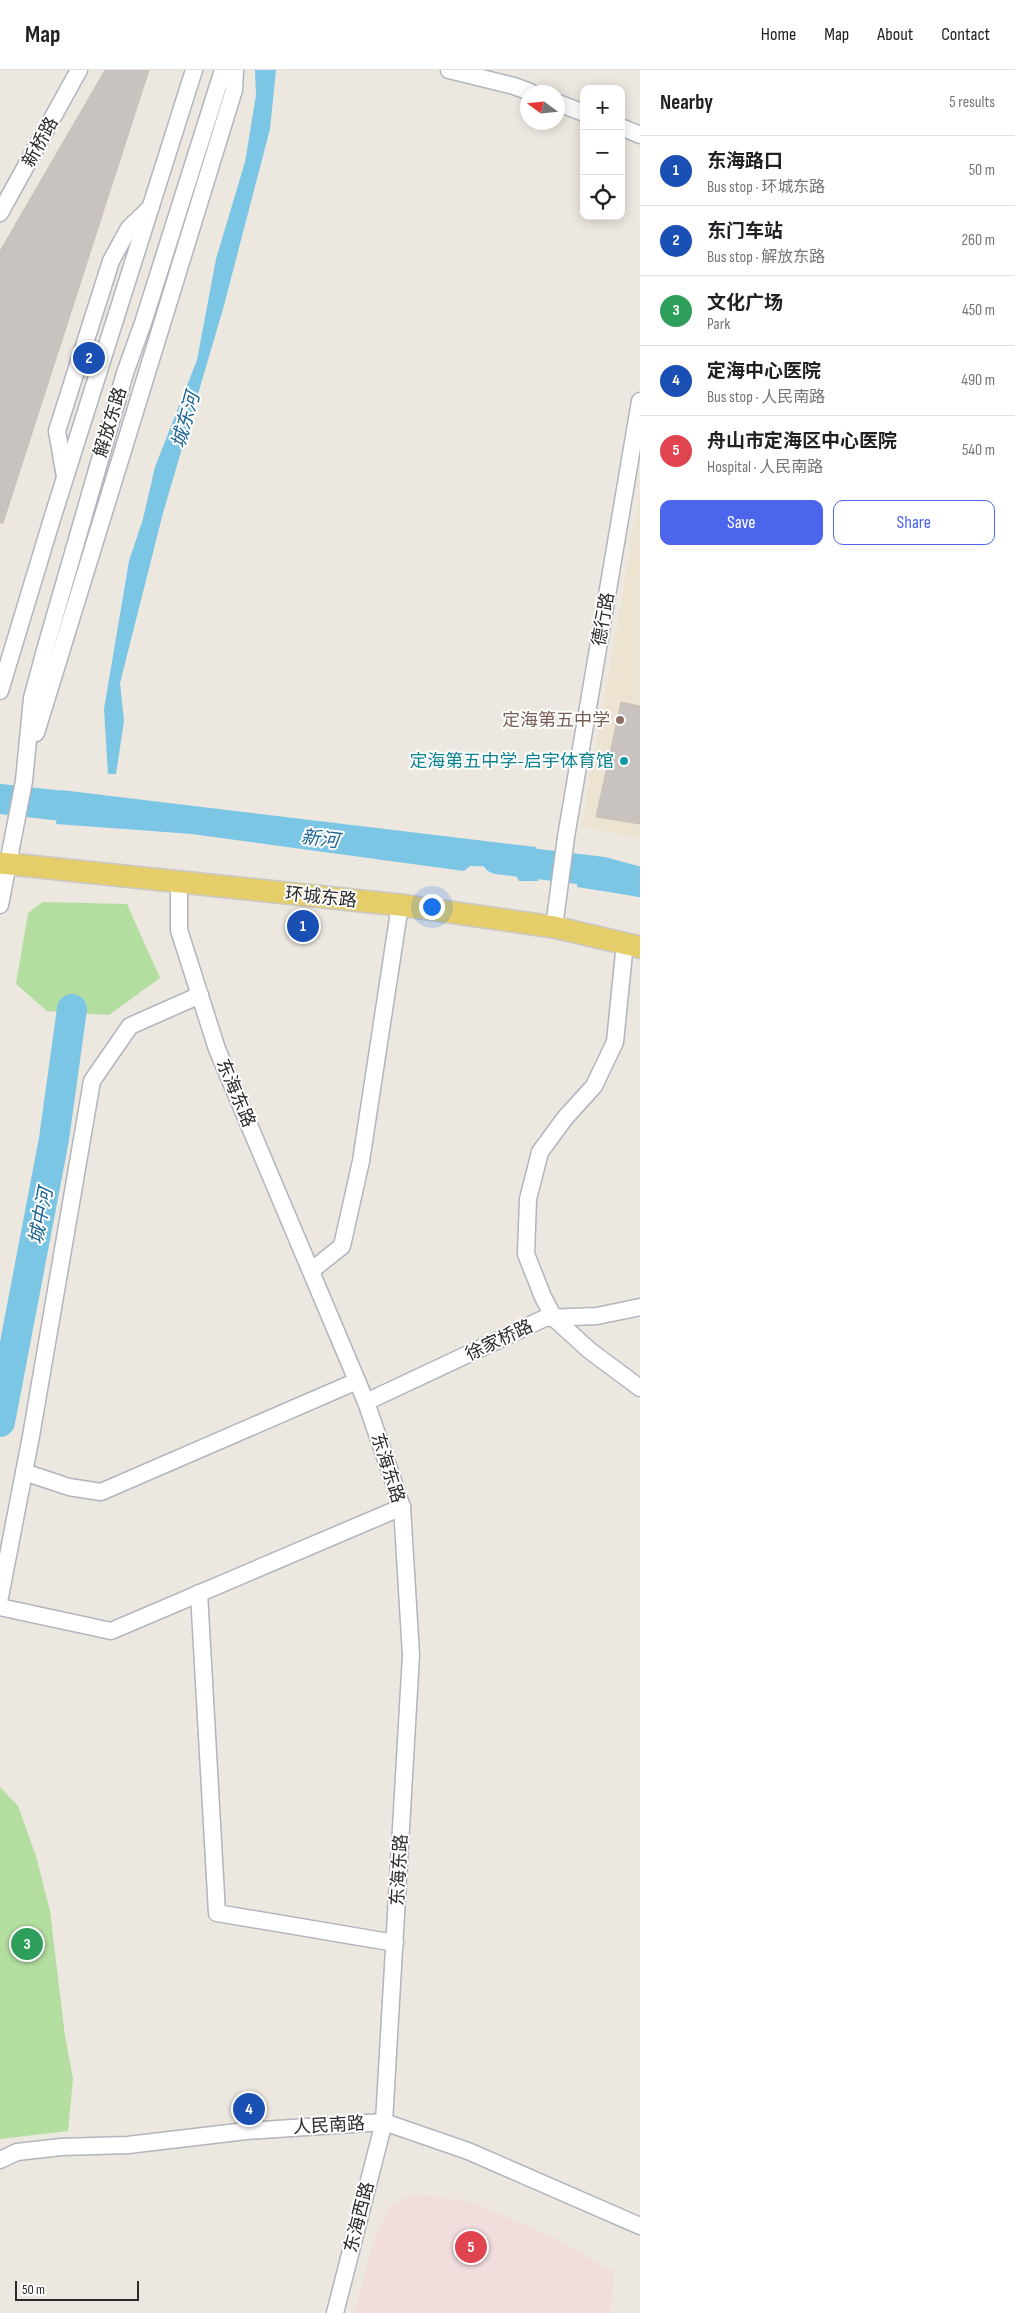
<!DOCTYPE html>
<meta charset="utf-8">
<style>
body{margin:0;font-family:"Sofia Sans Condensed","Noto Sans SC",sans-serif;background:#f6f6f6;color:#202124}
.controls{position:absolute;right:15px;top:15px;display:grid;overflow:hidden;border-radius:10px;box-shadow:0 2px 12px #0003}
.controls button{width:45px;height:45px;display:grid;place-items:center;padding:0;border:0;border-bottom:1px solid #e0e0e0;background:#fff;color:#202124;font:25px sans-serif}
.compass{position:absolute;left:520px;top:15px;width:45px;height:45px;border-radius:50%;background:#fff;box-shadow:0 2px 12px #0003;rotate:285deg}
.scale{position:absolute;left:15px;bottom:12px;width:124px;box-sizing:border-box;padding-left:5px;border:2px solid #2b2b2b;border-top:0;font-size:14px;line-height:18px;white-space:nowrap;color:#2b2b2b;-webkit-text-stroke:4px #fff;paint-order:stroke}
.you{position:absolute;left:431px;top:836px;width:18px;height:18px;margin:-12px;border:4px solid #fff;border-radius:50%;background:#1a73e8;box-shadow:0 0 0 8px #1a73e833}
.badge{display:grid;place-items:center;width:32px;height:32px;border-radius:50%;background:#4d65eb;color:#fff;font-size:16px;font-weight:700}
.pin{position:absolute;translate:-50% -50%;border:2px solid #fff;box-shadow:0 1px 5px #0006}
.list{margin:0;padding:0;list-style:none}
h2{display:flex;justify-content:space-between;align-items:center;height:65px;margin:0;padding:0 20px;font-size:21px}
h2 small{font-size:16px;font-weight:400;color:#757577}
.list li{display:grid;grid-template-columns:32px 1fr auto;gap:15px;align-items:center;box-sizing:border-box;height:70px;padding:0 20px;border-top:1px solid #e0e0e0}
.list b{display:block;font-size:19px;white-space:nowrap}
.list p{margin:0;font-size:16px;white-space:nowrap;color:#757577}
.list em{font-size:16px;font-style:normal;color:#757577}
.actions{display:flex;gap:10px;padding:15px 20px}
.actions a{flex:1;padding:11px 0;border:1px solid #4d65eb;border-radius:10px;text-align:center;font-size:18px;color:#4d65eb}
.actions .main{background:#4d65eb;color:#fff}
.icon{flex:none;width:28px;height:28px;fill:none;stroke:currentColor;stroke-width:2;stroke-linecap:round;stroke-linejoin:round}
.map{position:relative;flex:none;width:640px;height:2243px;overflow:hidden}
header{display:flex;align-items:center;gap:30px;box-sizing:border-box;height:70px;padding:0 25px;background:#fff;border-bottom:1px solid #e0e0e0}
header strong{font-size:24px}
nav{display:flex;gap:28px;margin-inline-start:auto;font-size:18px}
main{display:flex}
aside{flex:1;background:#fff}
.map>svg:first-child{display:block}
.education{fill:#ece4d0}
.medical{fill:#f2dddd}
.green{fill:#b3dea0}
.water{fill:#7bc5e5}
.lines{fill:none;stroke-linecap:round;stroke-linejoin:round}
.river{stroke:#7bc5e5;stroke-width:30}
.building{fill:#c8c3be;stroke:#c7c2b8}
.minor-casing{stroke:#b2b4be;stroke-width:19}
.major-casing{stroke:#c8c8c8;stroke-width:24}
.minor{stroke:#fff;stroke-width:16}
.major{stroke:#e5cd6a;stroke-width:21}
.education-dot{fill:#8d6e63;stroke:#fff;stroke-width:2}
.culture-dot{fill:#0f9aa8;stroke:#fff;stroke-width:2}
.labels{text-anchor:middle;stroke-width:4;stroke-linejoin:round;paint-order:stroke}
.street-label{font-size:18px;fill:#2b2b2b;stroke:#fff}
.education-label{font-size:18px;fill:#785e54;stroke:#fff;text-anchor:end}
.culture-label{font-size:18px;fill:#0d838f;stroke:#fff;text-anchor:end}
.water-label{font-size:19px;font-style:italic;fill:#196492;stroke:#fff}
</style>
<header>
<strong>Map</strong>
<nav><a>Home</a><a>Map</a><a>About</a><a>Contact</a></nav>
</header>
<main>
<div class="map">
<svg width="640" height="2243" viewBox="0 0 640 2243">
<rect width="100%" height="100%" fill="#ece7df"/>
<polygon class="education" points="640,424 640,769 582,756"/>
<polygon class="medical" points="415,2124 470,2132 551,2166 614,2202 610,2243 355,2243 375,2166 392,2134"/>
<g class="green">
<polygon points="43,832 127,834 160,908 109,945 47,941 16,914 28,843"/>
<polygon points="0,1717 18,1736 36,1786 50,1841 65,1966 73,2009 68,2061 0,2069"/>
</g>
<g class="water">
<polygon points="255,0 276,0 270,59 223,239 163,443 120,613 124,651 116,704 108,704 104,639 129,491 143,449 155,397 197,290 216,189 245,92 256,25"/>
<polygon points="61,720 536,777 538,811 519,811 511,797 470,796 464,801 192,764 56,754"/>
<polygon points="581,785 640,799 640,827 577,817"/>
</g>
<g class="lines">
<g class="river">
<polyline points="0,729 99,740"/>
<polyline points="497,789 603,802 640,812"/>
<polyline points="0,1352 54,1069 72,939"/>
</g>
</g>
<g class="building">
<polygon points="105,0 149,0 3,453 0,453 0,181"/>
<polygon points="621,632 640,636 640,754 596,747"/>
</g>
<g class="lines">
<g class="minor-casing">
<g id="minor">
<polyline points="449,0 514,16 530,22"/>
<polyline points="558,33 584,43"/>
<polyline points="621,57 640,65"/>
<polyline points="0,143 79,0"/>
<polyline points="65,407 57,361 111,191 129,158 151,137"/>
<polyline points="0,621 52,449 194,0"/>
<polyline points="36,663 234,20 235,0"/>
<polyline points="179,812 179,860 217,979 366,1332 402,1437 411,1585 384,2052 335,2243"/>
<polyline points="0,835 24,711 32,628 45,580 125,303 143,253 223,0"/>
<polyline points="554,857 566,767 640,331"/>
<polyline points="625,873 615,972 594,1016 565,1048 540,1082 528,1129 526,1184 543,1227 554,1248 589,1280 640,1318"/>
<polyline points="311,1201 342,1176 361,1091 400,835"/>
<polyline points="366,1332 545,1248 597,1246 640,1237"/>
<polyline points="24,1402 69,1417 101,1422 357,1311"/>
<polyline points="199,1523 217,1843 395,1873"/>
<polyline points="0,1527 31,1366 92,1011 130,956 200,925"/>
<polyline points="0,1537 111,1561 402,1437"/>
<polyline points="0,2090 17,2082 61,2077 128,2075 246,2061 384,2052 468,2081 640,2156"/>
</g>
</g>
<g class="major-casing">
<polyline id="major" points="0,793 400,835 554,857 640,877"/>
</g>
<use href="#minor" class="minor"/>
<use href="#major" class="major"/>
</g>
<circle class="education-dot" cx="620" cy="650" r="5"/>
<circle class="culture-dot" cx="624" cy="691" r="5"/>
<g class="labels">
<g class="street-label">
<text transform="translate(40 72) rotate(-61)" y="6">新桥路</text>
<text transform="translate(110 352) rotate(-73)" y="6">解放东路</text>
<text transform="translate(603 549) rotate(-80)" y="6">德行路</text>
<text transform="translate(321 827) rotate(6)" y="6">环城东路</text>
<text transform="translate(236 1023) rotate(67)" y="6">东海东路</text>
<text transform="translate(499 1270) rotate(-25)" y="6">徐家桥路</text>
<text transform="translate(388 1398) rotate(72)" y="6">东海东路</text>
<text transform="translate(399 1800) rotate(-87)" y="6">东海东路</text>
<text transform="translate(329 2055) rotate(-3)" y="6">人民南路</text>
<text transform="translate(359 2147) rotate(-76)" y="6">东海西路</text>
</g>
<g class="education-label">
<text x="610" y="656">定海第五中学</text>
</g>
<g class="culture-label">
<text x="614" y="697">定海第五中学-启宇体育馆</text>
</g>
<g class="water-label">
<text transform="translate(185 350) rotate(-74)" y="7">城东河</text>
<text transform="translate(320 768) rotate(7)" y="7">新河</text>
<text transform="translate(40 1146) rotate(-79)" y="7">城中河</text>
</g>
</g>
</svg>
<div class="controls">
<button>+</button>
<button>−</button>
<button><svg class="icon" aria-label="locate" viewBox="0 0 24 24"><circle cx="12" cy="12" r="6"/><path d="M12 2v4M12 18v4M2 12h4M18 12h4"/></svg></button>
</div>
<svg class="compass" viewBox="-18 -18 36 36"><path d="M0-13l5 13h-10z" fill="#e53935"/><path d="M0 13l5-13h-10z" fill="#757577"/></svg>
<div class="scale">50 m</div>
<div class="you"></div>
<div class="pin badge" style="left:303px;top:856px;background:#1a4fb4">1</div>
<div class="pin badge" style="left:89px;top:288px;background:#1a4fb4">2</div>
<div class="pin badge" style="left:27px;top:1874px;background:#2e9e5b">3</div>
<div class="pin badge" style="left:249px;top:2039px;background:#1a4fb4">4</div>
<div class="pin badge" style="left:471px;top:2177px;background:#e0444e">5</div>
</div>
<aside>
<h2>Nearby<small>5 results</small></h2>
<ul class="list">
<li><span class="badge" style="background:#1a4fb4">1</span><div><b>东海路口</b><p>Bus stop · 环城东路</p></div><em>50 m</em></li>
<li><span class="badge" style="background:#1a4fb4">2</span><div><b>东门车站</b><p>Bus stop · 解放东路</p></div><em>260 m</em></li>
<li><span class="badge" style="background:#2e9e5b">3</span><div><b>文化广场</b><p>Park</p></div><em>450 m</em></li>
<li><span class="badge" style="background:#1a4fb4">4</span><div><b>定海中心医院</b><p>Bus stop · 人民南路</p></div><em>490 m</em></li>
<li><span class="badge" style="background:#e0444e">5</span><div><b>舟山市定海区中心医院</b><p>Hospital · 人民南路</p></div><em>540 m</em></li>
</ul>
<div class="actions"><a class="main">Save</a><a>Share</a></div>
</aside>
</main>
